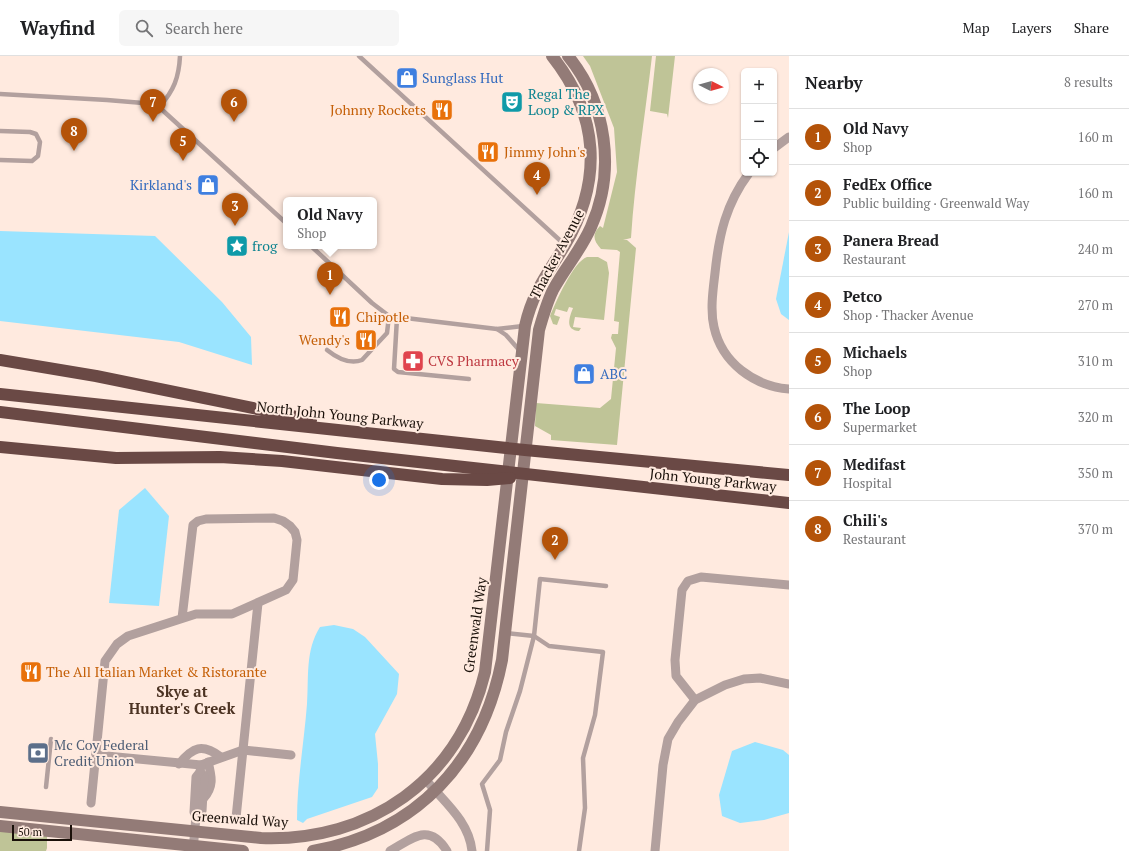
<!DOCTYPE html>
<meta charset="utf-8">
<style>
body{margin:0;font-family:"PT Serif",serif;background:#f6f6f6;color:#202124}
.controls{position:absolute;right:12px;top:12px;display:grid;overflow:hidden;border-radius:6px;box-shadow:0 1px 3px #0004}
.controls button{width:36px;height:36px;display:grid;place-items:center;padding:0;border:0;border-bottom:1px solid #e0e0e0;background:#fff;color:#202124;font:20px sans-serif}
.compass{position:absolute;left:693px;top:12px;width:36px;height:36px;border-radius:50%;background:#fff;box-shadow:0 1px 3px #0004;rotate:96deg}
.scale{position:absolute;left:12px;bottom:10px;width:60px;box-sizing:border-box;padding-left:4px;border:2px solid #1a1009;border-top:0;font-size:11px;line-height:14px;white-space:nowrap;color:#1a1009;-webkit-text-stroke:3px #ffeadf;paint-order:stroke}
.you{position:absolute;left:379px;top:424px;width:14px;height:14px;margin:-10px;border:3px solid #fff;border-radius:50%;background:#1a73e8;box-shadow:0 0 0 6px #1a73e833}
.badge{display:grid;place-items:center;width:26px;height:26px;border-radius:50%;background:#b45309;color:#fff;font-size:13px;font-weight:700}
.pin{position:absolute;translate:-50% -33px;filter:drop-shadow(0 1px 2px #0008)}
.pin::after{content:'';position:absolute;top:21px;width:14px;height:12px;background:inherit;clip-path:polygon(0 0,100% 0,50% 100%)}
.popup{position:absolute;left:283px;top:141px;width:94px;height:52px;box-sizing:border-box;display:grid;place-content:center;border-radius:6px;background:#fff;filter:drop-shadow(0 1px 3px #0005);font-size:13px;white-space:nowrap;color:#757577}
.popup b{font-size:15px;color:#202124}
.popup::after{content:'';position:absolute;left:50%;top:100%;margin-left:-8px;border:8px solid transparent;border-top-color:#fff}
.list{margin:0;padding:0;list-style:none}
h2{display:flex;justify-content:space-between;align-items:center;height:52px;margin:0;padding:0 16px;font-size:17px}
h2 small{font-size:13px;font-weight:400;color:#757577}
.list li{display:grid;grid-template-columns:26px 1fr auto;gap:12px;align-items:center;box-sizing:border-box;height:56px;padding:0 16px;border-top:1px solid #e0e0e0}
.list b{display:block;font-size:15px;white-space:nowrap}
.list p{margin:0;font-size:13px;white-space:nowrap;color:#757577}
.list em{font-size:13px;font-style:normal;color:#757577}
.icon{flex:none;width:22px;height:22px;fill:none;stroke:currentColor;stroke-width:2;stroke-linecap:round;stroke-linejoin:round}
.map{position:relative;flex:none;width:789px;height:795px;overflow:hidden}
header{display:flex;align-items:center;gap:24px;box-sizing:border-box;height:56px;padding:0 20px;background:#fff;border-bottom:1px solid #e0e0e0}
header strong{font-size:19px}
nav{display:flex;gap:22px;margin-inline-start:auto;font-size:14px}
.search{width:280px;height:36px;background:#f6f6f6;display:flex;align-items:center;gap:10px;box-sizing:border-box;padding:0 14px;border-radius:6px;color:#757577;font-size:15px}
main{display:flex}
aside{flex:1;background:#fff}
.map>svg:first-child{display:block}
.green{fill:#bfc497}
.water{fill:#9ae4ff}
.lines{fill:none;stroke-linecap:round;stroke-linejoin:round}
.lane{stroke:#b2a09e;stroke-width:4.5}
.street{stroke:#b2a09e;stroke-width:9}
.secondary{stroke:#937b77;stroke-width:12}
.highway{stroke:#6a4945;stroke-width:12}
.labels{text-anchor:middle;stroke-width:4;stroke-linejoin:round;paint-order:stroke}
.shop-label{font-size:14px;fill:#366cbe;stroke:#ffeadf;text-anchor:start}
.culture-label{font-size:14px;fill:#0d838f;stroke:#ffeadf;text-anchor:start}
.food-label{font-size:14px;fill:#c56008;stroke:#ffeadf;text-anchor:start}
.street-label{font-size:14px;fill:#1a1009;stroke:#ffeadf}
.health-label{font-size:14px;fill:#be3a42;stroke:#ffeadf;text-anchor:start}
.service-label{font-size:14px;fill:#4e5e75;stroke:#ffeadf;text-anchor:start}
.neighbourhood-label{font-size:15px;font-weight:bold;fill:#4c3323;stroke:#ffeadf}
</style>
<header>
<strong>Wayfind</strong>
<div class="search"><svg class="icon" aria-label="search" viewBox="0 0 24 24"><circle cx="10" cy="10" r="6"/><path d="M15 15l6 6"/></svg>Search here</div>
<nav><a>Map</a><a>Layers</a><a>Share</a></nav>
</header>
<main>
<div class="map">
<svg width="789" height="795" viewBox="0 0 789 795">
<rect width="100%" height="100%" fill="#ffeadf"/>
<g class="green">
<path d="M583 0H652C645 61 635 121 631 182L623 184H627L636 192 617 389 551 384V379L535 370 536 347 600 352 611 343 616 292 611 282 612 278H618L619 266 614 265 620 196 617 194 601 193C593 184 592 178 600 170L603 172 617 116 614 72 590 10Z"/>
<polygon points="656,0 675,0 668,62 667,58 650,55"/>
<path d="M587 201H598L607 206 609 217 604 264 575 261 573 271 581 272 579 275C565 274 569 262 573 252L569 251 567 256 556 253 554 259 560 261 557 269 553 268 550 260C556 246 573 206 587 201Z"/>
<polygon points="0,774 47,779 47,792 46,795 0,795"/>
</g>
<g class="water">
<polygon points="0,175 155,180 222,246 251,281 252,309 179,286 0,265"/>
<polygon points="789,176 789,264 781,258 776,243"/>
<polygon points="145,432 169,460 159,550 109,547 119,454"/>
<path d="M334 569 353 573 365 581 399 618 397 638 375 678 378 708V732L372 741 307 763 303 767 297 764C297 725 304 687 307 648 309 621 305 595 320 571Z"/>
<polygon points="755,686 783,694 789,699 789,757 764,764 740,767 722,760 719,739 732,695"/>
</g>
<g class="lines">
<g class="lane">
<polyline points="359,0 565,189"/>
<polyline points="0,38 107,44 143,47 159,51 286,167"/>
<path d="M159 51C174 35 179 21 180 0"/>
<polyline points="0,75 30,76 36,78 40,86 38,100 32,105 0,104"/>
<polyline points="311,190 372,247 389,260 497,273 523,270"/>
<polyline points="397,262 394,313 398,316 469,323"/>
<polyline points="497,273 506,279 520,295"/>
<path d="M327 294C337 302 349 309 362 304L387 277 389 260"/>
<polyline points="506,577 534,580 549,590 603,596 595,659 583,702 585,752 579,795"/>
<polyline points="46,731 51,683"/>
<polyline points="487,795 490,754 482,728 500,704 506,676 520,635 534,580 540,523 606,530"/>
</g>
<g class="street">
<polyline points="774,92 789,81"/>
<path d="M749 117C726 148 719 178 715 217 713 234 710 254 714 271 722 307 754 330 789 333"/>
<polyline points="695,644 676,620 675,604 682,534 688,525 701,521 789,529"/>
<polyline points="96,699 201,709 243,694 291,699"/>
<path d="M179 708C193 691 202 687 221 701"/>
<path d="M426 724C444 746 469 765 472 795"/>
<path d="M203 743C214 731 212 721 208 706"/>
<polyline points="91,747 105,605 117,588 128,580 196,558 232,558 286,534 293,524 297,484 295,476 290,470 283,465 274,462 206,463 198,465 193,469 182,562"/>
<polyline points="196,760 202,755 204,720 200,716"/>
<polyline points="236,762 258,547"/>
<polyline points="193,795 196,760 194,756 196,721 200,716 201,709"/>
<path d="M390 795C413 782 429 766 447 795"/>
<polyline points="655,795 663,709 668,683 678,666 695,644 725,629 744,623 760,622 789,628"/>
</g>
<g class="secondary">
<path d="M0 756 261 782C370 786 459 724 485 616L525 270C533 235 547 219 565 189 603 124 599 59 552 0"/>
<polyline points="0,770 243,795"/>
<path d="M313 795C417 776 482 706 502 604L539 274C543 260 547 246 553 234 565 212 581 194 591 171 616 115 607 48 568 0"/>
</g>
<g class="highway">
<polyline points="0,304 96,320 311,364"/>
<polyline points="0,338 525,394 789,419"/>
<polyline points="0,356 337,397 789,447"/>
<polyline points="0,391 116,402 220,401 282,405 442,423 487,424 510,422"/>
</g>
</g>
<defs>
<g id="shop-square" transform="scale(1.15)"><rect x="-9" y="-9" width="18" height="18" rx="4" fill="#3f7fe0" stroke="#ffeadf"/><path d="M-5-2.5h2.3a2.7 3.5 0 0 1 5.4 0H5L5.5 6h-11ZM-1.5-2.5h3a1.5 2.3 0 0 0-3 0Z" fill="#fff"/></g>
<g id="theatre-square" transform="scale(1.15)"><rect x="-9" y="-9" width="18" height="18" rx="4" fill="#0f9aa8" stroke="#ffeadf"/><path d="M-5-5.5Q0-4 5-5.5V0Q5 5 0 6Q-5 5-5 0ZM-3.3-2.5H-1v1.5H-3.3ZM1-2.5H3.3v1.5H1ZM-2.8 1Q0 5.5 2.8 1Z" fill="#fff"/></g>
<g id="restaurant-square" transform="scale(1.15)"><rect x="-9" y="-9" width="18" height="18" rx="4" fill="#e8710a" stroke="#ffeadf"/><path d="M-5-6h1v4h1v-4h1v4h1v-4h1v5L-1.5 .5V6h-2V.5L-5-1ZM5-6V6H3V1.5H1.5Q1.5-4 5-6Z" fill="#fff"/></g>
<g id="sight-square" transform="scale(1.15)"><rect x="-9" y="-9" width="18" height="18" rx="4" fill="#0f9aa8" stroke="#ffeadf"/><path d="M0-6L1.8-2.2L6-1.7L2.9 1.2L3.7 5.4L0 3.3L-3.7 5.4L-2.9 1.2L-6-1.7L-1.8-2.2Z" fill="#fff"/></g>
<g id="pharmacy-square" transform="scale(1.15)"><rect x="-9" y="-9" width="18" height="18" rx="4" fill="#e0444e" stroke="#ffeadf"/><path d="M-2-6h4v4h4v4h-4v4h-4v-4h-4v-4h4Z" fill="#fff"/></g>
<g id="bank-square" transform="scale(1.15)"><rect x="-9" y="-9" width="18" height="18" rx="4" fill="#5c6f8a" stroke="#ffeadf"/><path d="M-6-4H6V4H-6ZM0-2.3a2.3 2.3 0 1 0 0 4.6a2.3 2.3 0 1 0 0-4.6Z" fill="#fff"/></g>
</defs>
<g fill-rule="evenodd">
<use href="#shop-square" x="407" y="22"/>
<use href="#theatre-square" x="512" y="46"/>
<use href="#restaurant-square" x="442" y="54"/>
<use href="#restaurant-square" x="488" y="96"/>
<use href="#shop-square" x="208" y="129"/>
<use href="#sight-square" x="237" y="190"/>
<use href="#restaurant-square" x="340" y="261"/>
<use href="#restaurant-square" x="366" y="284"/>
<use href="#pharmacy-square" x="413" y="305"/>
<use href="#shop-square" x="584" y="318"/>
<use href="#restaurant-square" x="31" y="616"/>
<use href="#bank-square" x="38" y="697"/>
</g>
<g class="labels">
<g class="shop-label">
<text x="422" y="27">Sunglass Hut</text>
<text x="192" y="134" text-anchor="end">Kirkland's</text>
<text x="600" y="323">ABC</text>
</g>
<g class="culture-label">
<text x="528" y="43">Regal The<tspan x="528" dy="16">Loop &amp; RPX</tspan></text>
<text x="252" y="195">frog</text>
</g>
<g class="food-label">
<text x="426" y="59" text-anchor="end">Johnny Rockets</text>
<text x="504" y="101">Jimmy John's</text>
<text x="356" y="266">Chipotle</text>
<text x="350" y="289" text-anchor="end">Wendy's</text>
<text x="46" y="621">The All Italian Market &amp; Ristorante</text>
</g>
<g class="street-label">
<text transform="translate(557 198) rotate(-62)" y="5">Thacker Avenue</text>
<text transform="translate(340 359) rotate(6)" y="5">North John Young Parkway</text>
<text transform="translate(713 424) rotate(6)" y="5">John Young Parkway</text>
<text transform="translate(475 569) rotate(-82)" y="5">Greenwald Way</text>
<text transform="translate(240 763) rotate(4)" y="5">Greenwald Way</text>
</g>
<g class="health-label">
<text x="428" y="310">CVS Pharmacy</text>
</g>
<g class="service-label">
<text x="54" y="694">Mc Coy Federal<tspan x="54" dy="16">Credit Union</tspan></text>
</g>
<g class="neighbourhood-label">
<text x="182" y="641">Skye at<tspan x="182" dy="17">Hunter's Creek</tspan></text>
</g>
</g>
</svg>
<div class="controls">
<button>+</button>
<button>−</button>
<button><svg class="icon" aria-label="locate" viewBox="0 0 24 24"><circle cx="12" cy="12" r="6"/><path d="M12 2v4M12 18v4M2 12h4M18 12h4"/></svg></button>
</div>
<svg class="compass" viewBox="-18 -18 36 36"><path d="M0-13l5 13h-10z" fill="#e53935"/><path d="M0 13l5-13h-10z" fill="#757577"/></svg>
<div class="scale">50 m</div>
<div class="you"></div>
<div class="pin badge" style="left:330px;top:239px">1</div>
<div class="popup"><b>Old Navy</b>Shop</div>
<div class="pin badge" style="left:555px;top:504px">2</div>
<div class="pin badge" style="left:235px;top:170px">3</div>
<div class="pin badge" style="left:537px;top:139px">4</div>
<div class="pin badge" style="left:183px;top:105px">5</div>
<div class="pin badge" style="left:234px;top:66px">6</div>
<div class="pin badge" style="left:153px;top:66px">7</div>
<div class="pin badge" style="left:74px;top:95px">8</div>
</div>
<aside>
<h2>Nearby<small>8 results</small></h2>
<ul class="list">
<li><span class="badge">1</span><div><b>Old Navy</b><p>Shop</p></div><em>160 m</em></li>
<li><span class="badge">2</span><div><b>FedEx Office</b><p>Public building · Greenwald Way</p></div><em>160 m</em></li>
<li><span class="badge">3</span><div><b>Panera Bread</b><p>Restaurant</p></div><em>240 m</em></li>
<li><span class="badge">4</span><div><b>Petco</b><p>Shop · Thacker Avenue</p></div><em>270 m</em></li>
<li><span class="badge">5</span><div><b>Michaels</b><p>Shop</p></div><em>310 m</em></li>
<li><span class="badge">6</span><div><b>The Loop</b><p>Supermarket</p></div><em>320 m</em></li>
<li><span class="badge">7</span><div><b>Medifast</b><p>Hospital</p></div><em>350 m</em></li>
<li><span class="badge">8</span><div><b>Chili's</b><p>Restaurant</p></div><em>370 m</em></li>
</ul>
</aside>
</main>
